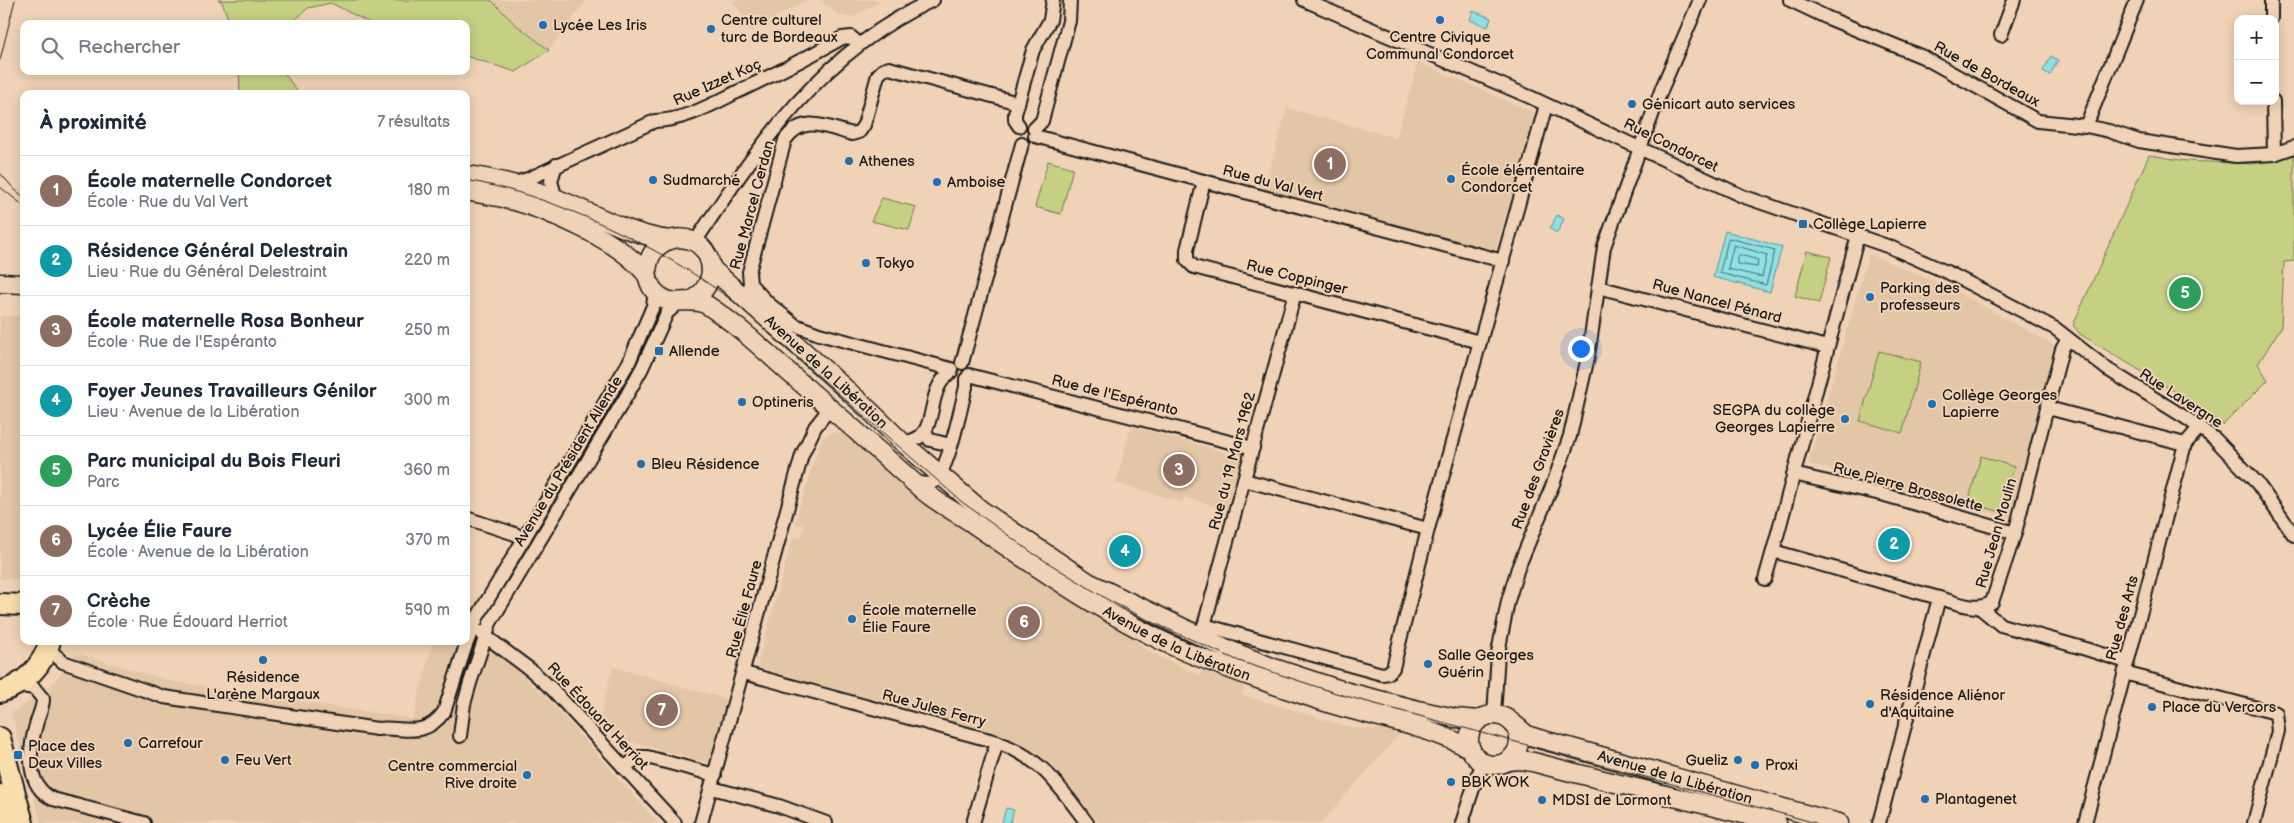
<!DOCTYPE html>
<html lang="fr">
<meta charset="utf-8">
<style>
body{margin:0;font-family:"Balsamiq Sans",sans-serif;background:#f6f6f7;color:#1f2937}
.controls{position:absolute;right:15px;top:15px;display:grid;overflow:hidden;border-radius:10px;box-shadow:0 2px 12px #0003}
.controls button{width:45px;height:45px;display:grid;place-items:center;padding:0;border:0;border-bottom:1px solid #e0e1e3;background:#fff;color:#1f2937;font:25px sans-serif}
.you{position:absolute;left:1580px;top:348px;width:18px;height:18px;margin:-12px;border:4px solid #fff;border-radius:50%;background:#1a73e8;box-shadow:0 0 0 8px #1a73e833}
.badge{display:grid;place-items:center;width:32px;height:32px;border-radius:50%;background:#2563eb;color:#fff;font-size:16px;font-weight:700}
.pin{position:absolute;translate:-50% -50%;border:2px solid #fff;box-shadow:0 1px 5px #0006}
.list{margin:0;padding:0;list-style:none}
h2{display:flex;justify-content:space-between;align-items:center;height:65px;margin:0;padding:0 20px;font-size:21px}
h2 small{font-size:16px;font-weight:400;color:#747a83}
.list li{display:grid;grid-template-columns:32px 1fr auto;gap:15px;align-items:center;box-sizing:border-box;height:70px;padding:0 20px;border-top:1px solid #e0e1e3}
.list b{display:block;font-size:19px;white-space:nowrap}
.list p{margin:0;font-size:16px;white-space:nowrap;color:#747a83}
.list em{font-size:16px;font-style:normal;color:#747a83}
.icon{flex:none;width:28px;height:28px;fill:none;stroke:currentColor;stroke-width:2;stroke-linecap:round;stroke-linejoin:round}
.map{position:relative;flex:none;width:2294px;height:823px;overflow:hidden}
.search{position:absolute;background:#fff;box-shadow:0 2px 12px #0003;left:20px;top:20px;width:450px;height:55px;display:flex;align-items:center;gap:12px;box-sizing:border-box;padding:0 18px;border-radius:10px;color:#747a83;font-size:19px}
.panel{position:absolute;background:#fff;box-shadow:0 2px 12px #0003;left:20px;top:90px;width:450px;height:555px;border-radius:10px}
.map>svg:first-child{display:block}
.built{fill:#e2c6a5}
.green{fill:#c5d083;stroke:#707650}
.water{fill:#8ee0e5;stroke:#609295}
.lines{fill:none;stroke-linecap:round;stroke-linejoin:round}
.shore{stroke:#4a6a6c;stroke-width:1}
.street-casing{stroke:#1c1c1c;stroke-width:16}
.secondary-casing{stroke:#1c1c1c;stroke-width:21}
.primary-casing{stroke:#1c1c1c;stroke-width:24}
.street{stroke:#f0d3b6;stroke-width:12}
.secondary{stroke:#f0d3b6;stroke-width:18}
.primary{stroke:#f9deab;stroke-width:20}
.tram{stroke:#1c1c1c;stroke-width:1}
.poi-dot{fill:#1f6fb2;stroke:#f0d3b6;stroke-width:2}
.labels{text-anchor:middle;stroke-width:4;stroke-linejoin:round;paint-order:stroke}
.poi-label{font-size:15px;fill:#1c1c1c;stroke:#f0d3b6;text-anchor:start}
.street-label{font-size:15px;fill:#1c1c1c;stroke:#f0d3b6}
</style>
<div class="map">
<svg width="2294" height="823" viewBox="0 0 2294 823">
<rect width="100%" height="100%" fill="#f0d3b6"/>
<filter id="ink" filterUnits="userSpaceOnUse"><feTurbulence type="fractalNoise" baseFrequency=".02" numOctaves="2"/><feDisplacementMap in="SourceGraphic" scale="10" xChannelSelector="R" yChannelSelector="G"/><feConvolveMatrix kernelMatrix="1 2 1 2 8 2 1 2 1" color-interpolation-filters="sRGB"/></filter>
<g filter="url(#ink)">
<g class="built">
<polygon points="491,0 587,0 549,50 514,23"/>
<polygon points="733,0 807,0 751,31"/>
<polygon points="819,0 882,0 852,18 839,15"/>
<polygon points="1418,62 1535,113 1495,253 1264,190 1287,108 1396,138"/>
<polygon points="1869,254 1948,287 2054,345 2010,518 1808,464"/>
<polygon points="24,315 24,579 0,579 0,316"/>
<polygon points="1131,426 1242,457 1227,510 1184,497 1182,502 1116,483"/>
<polygon points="835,432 849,434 935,513 1123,629 1148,651 1200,675 1202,670 1209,672 1209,674 1244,684 1242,695 1353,728 1403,730 1321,823 1099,823 1052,768 1032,750 1009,737 757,667 793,537 801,538 804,526 795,522 820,443 826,435"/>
<polygon points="466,635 503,657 550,701 658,823 41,823 11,713 48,690 76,653 170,681 413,719 433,641 466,641"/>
<polygon points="613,667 726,699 709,763 614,737 599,720"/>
</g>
<g class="green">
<polygon points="218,0 491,0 514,23 549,50 516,72 466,56 466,24 372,24 331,3 308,8 291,24 230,24 222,2"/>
<polygon points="239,71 283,71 299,94 240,94"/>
<polygon points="2149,155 2187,161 2254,164 2294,155 2294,261 2284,262 2281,327 2258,364 2268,380 2223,425 2195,404 2080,334 2073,325"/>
<polygon points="1048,161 1073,168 1061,214 1035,207"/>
<polygon points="882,198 916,207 909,230 871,221"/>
<polygon points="1807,251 1831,257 1819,303 1795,296"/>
<polygon points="1879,351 1921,362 1902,433 1860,421"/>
<polygon points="1981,456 2014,467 2002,512 1968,503"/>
</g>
<g class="water">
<polygon points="1473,11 1491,18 1488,27 1470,20"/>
<polygon points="2051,56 2058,60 2050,75 2043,71"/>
<polygon points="1557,215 1564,219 1557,233 1550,229"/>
<polygon points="1725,231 1782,247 1770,292 1713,277"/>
<polygon points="1006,808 1014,810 1010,823 1002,823"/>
</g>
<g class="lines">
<g class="shore">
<polygon points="1729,238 1775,250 1766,285 1720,273"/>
<polygon points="1734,245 1767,255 1762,277 1728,269"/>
<polygon points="1740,255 1758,260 1757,267 1737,264 1737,256"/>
</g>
<g class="street-casing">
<g id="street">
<polyline points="1304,0 1530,97 1742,196 1890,247 1951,274 2026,313 2056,329 2107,369 2186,418 2215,439 2257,483 2294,535"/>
<polyline points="1790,0 1828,18 1923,57 2038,121 2086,126 2109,131 2139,141 2236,156 2274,154 2294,147"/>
<polyline points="2271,0 2271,19"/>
<polyline points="2001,35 2014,0"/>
<polyline points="2273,101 2274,154"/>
<polyline points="1019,126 1015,120 1015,114 1033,50 1050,20 1053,0"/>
<polyline points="2086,126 2137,0"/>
<polyline points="1034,129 1042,121 1069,21 1070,0"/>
<polyline points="1035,136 1503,261"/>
<polyline points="556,165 551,181 556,199"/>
<polyline points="1204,181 1187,250 1187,260 1194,267 1480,342"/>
<path d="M512 184 528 179 655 121C684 120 709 106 735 93 771 76 807 58 842 38L851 37 859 44"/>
<polyline points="1858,235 1773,551 1939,598"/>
<path d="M695 242C759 145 823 50 933 0"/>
<polyline points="1598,287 1827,347"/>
<polyline points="962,363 1022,144"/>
<path d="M951 369 819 334 795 325 769 304 750 284 749 272 785 140C803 114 826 127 852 134L859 132 864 125 878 75 883 70 889 68 1018 103"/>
<polyline points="969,375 1253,448"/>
<polyline points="2048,408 2185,444"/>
<polyline points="925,433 930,440 951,445"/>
<path d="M902 442C944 441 921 392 951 372"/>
<polyline points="1793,474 1885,495 2015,533"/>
<polyline points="1244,480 1428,529"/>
<path d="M914 481C920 483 927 486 933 482 948 474 961 406 966 387V379"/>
<polyline points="466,518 515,534 524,539"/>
<polyline points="1765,579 1773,551"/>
<polyline points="1979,607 2001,625 2086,649 2127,662"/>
<polyline points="1204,625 1382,674 1388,673 1393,668 1428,529 1546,105"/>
<polyline points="480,632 532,671 552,689 675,823"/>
<polyline points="1202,633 1295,293"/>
<path d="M50 642 53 653 63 662 164 697 377 729C404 726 423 740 444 712L466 645 478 616 629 362 653 306 655 291"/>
<path d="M744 673 997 742C1044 760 1058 785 1087 823"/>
<polyline points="2124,673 2276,713 2278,731 2254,823"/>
<path d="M16 685 34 688 43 699C43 708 38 717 36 725 29 749 25 786 53 799L144 823"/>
<polyline points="1494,715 1498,653 1508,601 1518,568 1553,484 1570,436 1588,357 1604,247 1662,88 1700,0"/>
<polyline points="460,736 464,704 470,683 490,623 627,395 642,368 667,313 678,303"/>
<polyline points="624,768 638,757 647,757 715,775"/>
<polyline points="712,788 779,806 826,823"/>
<polyline points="701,823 802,455 815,427 830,408"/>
<polyline points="973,823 997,742"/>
<polyline points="1462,823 1477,776 1484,763"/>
<path d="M1879 823 1939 598C1955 602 1978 613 1992 602L2015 533 2062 349 2068 339"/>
<polyline points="2085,823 2185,444 2200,427"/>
</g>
</g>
<g class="secondary-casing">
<g id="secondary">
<path d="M466 175C497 179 526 187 555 198 593 213 629 235 670 240"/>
<path d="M466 191C480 194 494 196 508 199 549 210 624 242 648 277"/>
<path id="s1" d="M711 268 867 408 902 442 981 510 1088 582 1227 649 1274 668 1344 691 1418 710 1455 718 1479 720"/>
<polyline points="0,283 24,284"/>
<path id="s2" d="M691 301C731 277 704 226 667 241 647 249 641 276 655 292 671 310 690 295 707 305 738 325 766 352 793 376 836 413 878 450 919 487 936 503 956 512 975 525 1039 569 1104 614 1175 647 1206 661 1238 672 1269 683 1292 691 1315 699 1338 706 1383 719 1430 727 1471 749"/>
<circle cx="1494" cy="740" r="25"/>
<path id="s3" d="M1514 724 1527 735 1539 739C1640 766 1739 797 1839 823"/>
<path d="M1507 761 1520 760 1533 762C1614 784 1696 801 1777 823"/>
</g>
</g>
<g class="primary-casing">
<g id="primary">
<polyline points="0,604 24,605"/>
<path d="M0 692C24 685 43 666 50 641"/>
<polyline points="0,738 23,823"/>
<polyline points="0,795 8,823"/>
</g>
</g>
<use href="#street" class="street"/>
<use href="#secondary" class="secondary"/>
<use href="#primary" class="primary"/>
<g class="tram">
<polyline points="0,60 15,0"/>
<polyline points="0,173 14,189 24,197"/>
<path d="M466 180C557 196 659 246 733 301L962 502 1034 554 1110 601 1148 620 1239 661 1342 695 1816 823"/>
<polyline points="0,187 24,206"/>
</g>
</g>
</g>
<g class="poi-dot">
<circle cx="1440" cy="20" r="5"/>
<circle cx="543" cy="25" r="5"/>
<circle cx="711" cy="29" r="5"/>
<circle cx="1632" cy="104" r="5"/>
<circle cx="849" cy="161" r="5"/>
<circle cx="1451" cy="179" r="5"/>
<circle cx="653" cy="180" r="5"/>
<circle cx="937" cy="182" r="5"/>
<rect x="1798" y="219" width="10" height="10" rx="2.5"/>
<circle cx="866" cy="263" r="5"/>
<circle cx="1870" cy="297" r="5"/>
<rect x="654" y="346" width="10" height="10" rx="2.5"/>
<circle cx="742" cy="402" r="5"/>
<circle cx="1932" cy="404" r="5"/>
<circle cx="1845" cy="419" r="5"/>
<circle cx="641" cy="464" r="5"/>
<circle cx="852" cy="619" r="5"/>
<circle cx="263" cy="660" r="5"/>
<circle cx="1428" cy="664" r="5"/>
<circle cx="1870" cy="704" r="5"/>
<circle cx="2152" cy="707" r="5"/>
<circle cx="128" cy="743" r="5"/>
<rect x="13" y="750" width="10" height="10" rx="2.5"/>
<circle cx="225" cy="760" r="5"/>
<circle cx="1738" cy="760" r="5"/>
<circle cx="1755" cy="765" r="5"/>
<circle cx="527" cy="775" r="5"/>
<circle cx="1451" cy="782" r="5"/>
<circle cx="1925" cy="799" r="5"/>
<circle cx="1542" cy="800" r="5"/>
</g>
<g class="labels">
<g class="poi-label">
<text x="721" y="25">Centre culturel<tspan x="721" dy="17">turc de Bordeaux</tspan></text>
<text x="553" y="30">Lycée Les Iris</text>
<text x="1440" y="42" text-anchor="middle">Centre Civique<tspan x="1440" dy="17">Communal Condorcet</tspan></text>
<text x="1642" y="109">Génicart auto services</text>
<text x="859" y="166">Athenes</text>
<text x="1461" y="175">École élémentaire<tspan x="1461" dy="17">Condorcet</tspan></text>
<text x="663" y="185">Sudmarché</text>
<text x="947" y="187">Amboise</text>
<text x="1813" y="229">Collège Lapierre</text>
<text x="876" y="268">Tokyo</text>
<text x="1880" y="293">Parking des<tspan x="1880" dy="17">professeurs</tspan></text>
<text x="669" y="356">Allende</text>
<text x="1942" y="400">Collège Georges<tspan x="1942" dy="17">Lapierre</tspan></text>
<text x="752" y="407">Optineris</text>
<text x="1835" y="415" text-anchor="end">SEGPA du collège<tspan x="1835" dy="17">Georges Lapierre</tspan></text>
<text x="651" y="469">Bleu Résidence</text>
<text x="862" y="615">École maternelle<tspan x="862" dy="17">Élie Faure</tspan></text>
<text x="1438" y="660">Salle Georges<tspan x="1438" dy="17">Guérin</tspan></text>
<text x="263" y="682" text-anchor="middle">Résidence<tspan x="263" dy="17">L'arène Margaux</tspan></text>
<text x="1880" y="700">Résidence Aliénor<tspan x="1880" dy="17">d'Aquitaine</tspan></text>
<text x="2162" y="712">Place du Vercors</text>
<text x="138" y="748">Carrefour</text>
<text x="28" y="751">Place des<tspan x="28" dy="17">Deux Villes</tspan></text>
<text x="235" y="765">Feu Vert</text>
<text x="1728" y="765" text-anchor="end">Gueliz</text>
<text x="1765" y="770">Proxi</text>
<text x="517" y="771" text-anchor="end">Centre commercial<tspan x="517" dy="17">Rive droite</tspan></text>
<text x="1461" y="787">BBK WOK</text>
<text x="1935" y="804">Plantagenet</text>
<text x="1552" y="805">MDSI de Lormont</text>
</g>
<g class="street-label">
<text transform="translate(1987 74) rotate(29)" y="5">Rue de Bordeaux</text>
<text transform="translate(717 82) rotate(-24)" y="5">Rue Izzet Koç</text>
<text transform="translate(1671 145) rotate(26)" y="5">Rue Condorcet</text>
<text transform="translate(1273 183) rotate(15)" y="5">Rue du Val Vert</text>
<text transform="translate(752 205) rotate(-75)" y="5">Rue Marcel Cerdan</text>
<text transform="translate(1297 277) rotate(14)" y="5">Rue Coppinger</text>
<text transform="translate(1717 301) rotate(15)" y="5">Rue Nancel Pénard</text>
<text dy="5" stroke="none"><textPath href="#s1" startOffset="155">Avenue de la Libération</textPath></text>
<text transform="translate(1115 395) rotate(14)" y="5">Rue de l'Espéranto</text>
<text transform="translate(2181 398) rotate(33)" y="5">Rue Lavergne</text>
<text transform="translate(568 461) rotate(-59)" y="5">Avenue du Président Allende</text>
<text transform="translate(1232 461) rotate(-75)" y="5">Rue du 19 Mars 1962</text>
<text transform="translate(1538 469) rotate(-70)" y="5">Rue des Gravières</text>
<text transform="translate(1908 487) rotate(15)" y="5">Rue Pierre Brossolette</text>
<text transform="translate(1996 533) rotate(-74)" y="5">Rue Jean Moulin</text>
<text transform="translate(744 609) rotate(-75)" y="5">Rue Élie Faure</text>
<text transform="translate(2122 618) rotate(-75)" y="5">Rue des Arts</text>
<text dy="5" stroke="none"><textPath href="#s2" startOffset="799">Avenue de la Libération</textPath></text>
<text transform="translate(934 708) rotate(15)" y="5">Rue Jules Ferry</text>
<text transform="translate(598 716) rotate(47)" y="5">Rue Édouard Herriot</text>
<text dy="5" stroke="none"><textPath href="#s3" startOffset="171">Avenue de la Libération</textPath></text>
</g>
</g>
</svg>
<div class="controls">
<button>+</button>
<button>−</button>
</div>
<div class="you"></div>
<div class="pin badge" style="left:1330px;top:164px;background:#8d6e63">1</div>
<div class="pin badge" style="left:1894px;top:544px;background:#0f9aa8">2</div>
<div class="pin badge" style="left:1179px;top:470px;background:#8d6e63">3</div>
<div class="pin badge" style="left:1125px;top:551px;background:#0f9aa8">4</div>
<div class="pin badge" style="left:2185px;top:293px;background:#2e9e5b">5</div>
<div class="pin badge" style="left:1024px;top:622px;background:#8d6e63">6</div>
<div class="pin badge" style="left:662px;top:710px;background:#8d6e63">7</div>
<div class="search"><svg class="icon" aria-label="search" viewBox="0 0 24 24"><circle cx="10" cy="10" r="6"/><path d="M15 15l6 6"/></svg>Rechercher</div>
<section class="panel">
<h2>À proximité<small>7 résultats</small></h2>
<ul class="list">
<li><span class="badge" style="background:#8d6e63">1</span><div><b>École maternelle Condorcet</b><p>École · Rue du Val Vert</p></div><em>180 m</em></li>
<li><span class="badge" style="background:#0f9aa8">2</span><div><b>Résidence Général Delestrain</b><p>Lieu · Rue du Général Delestraint</p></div><em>220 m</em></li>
<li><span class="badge" style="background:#8d6e63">3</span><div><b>École maternelle Rosa Bonheur</b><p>École · Rue de l'Espéranto</p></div><em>250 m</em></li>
<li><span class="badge" style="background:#0f9aa8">4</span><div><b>Foyer Jeunes Travailleurs Génilor</b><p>Lieu · Avenue de la Libération</p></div><em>300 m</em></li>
<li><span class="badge" style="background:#2e9e5b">5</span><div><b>Parc municipal du Bois Fleuri</b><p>Parc</p></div><em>360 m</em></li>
<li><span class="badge" style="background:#8d6e63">6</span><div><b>Lycée Élie Faure</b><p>École · Avenue de la Libération</p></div><em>370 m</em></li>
<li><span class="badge" style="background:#8d6e63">7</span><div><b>Crèche</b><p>École · Rue Édouard Herriot</p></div><em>590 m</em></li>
</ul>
</section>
</div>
